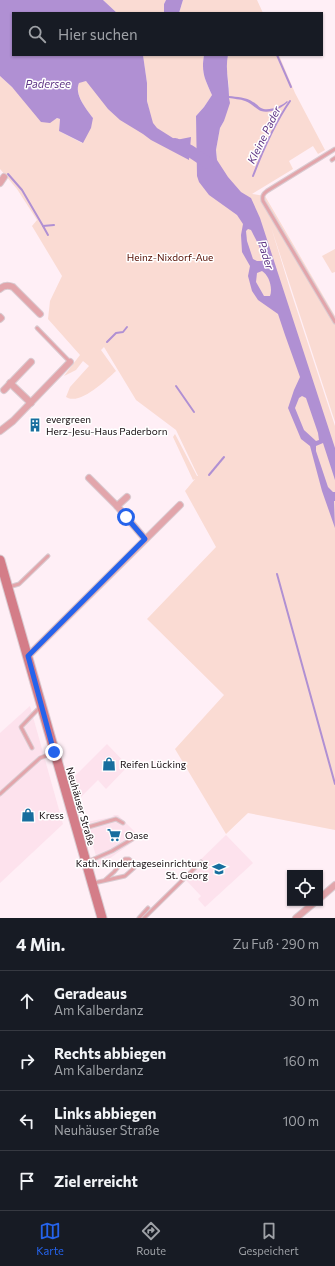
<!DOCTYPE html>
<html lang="de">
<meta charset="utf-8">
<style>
body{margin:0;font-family:Commissioner,sans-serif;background:#20242c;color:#f1f3f6}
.controls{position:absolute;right:12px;bottom:12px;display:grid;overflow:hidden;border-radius:0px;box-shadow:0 1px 3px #0004}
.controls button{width:36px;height:36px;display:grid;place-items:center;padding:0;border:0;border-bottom:1px solid #363941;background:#171b24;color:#f1f3f6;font:20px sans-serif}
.stop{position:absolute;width:12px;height:12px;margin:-9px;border:3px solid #2563eb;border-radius:50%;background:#fff}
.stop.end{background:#2563eb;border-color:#fff;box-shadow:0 1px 4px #0008}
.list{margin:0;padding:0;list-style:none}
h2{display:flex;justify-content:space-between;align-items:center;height:52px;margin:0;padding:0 16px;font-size:17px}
h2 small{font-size:13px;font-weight:400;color:#9ea1a6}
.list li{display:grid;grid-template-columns:26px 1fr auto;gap:12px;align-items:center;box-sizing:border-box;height:60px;padding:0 16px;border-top:1px solid #363941}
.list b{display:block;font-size:15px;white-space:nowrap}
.list p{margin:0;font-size:13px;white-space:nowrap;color:#9ea1a6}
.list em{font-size:13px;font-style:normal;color:#9ea1a6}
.icon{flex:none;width:22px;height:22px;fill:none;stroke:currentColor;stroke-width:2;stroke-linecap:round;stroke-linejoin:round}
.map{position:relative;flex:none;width:335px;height:918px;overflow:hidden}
.search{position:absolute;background:#171b24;box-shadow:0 1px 3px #0004;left:12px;right:12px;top:12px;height:44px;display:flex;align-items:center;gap:10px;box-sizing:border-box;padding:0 14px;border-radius:0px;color:#9ea1a6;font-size:15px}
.sheet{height:292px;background:#171b24}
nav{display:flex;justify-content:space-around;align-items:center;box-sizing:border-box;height:56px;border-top:1px solid #363941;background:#171b24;font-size:11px;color:#9ea1a6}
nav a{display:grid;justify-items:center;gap:2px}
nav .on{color:#2563eb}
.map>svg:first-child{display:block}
.built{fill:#fde2ed}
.green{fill:#fadbd3}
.water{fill:#b090d3;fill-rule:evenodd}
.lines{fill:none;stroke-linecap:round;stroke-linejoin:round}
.stream{stroke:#b090d3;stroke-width:2}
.river{stroke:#b090d3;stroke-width:12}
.lane-casing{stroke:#dacbd1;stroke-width:5}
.street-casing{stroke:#dacbd1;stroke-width:8}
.secondary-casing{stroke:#dacbd1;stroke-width:11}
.lane{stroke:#e2a5ab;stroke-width:3}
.street{stroke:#e2a5ab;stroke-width:6}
.secondary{stroke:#d47d88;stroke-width:9}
.route{stroke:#2563eb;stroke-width:5}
.labels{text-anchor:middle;stroke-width:3;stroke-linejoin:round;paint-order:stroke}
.park-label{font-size:10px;fill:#540d00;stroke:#fff}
.poi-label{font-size:10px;fill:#160d11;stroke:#fff;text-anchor:start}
.street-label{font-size:10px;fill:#160d11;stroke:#fff}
.water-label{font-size:11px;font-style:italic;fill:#5f3685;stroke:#fff}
</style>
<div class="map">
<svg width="335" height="918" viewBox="0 0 335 918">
<rect width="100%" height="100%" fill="#ffeff6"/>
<g class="built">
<polygon points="30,706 63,824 0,883 0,733"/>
<polygon points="107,744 128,766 106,789 98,780 80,798 73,778"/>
<polygon points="114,815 118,815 140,837 99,866 86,822 112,817"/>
<polygon points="226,835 253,863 205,907 198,899 201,896 186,880 188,878 185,875"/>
</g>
<g class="green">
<polygon points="103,0 166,0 164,4 164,13 117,13"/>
<polygon points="183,0 257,0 263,13 179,13"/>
<path d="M143 55H204C201 73 205 79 212 95L204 107 196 116 197 131 217 159 216 150 220 128 224 121 229 98V87L226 65 228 55H279L295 93 325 150 318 154 313 146 289 161 293 169 252 194 265 196 335 316V422L271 227 290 289 335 426V830L248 813 226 834 175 749 224 695 147 619 216 547 185 491 195 479 193 480 173 437 175 434 197 476H198L176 430 136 400 104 347 101 350 116 371C106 380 80 406 66 397L70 387 89 366 83 361 76 370 64 376 80 355 48 319 50 301 62 276 32 226 37 220 17 189 0 169V76L12 87 54 120 57 118 60 119 59 131 82 143 93 118C86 109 74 94 79 82L86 81 152 123 147 101V83Z"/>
<polygon points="335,249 335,272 332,273 322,256"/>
</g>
<g class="water">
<path d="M0 0H103L117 13H13V55H143L147 83V101L153 123 157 128 176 140 191 137 189 160 151 140 143 134 120 120 108 109 86 81 79 83C74 94 86 109 93 118L91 128 83 143 59 131 60 119 57 118 50 123 41 122 12 87 0 76Z"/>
<polygon points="166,0 183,0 179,13 164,13 164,4"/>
<path d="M204 55H228C225 69 229 82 229 96 237 97 246 97 253 102 256 103 258 106 261 108 268 112 282 106 287 101L288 102C282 108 270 114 261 111 256 109 251 103 245 101 240 99 234 99 229 98L230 103 224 121 220 128 216 150 217 160 228 177 241 192 251 198 260 218 335 448V480L323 443 316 446V451L328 487 333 492H335V501H334L335 528 322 491 310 446 301 439 288 408 294 390 300 377 285 335 278 314 258 300 252 291 248 276 250 266 242 252 241 235 243 224 237 215 209 195 199 182 197 176 196 116 204 107 212 95C205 79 201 73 204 55ZM248 229 251 230C255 238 264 253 262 261H257L253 259 247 241 246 231ZM262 271C269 275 273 288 270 296H264L256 282 257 273ZM302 396 306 398 318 433 319 440 316 441 304 430 295 408 299 398Z"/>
</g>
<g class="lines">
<g class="stream">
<polyline points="277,55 291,87"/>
<polyline points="8,174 22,190 43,226 54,225"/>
<path d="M253 176C263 150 274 124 290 101"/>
<polyline points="43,226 48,235"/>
<polyline points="107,342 116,333 123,332 127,327"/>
<polyline points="176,386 194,412"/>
<polyline points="209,475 224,457"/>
<polyline points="277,574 335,784"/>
</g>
<polyline class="river" points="175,144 190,151 208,163"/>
<g class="lane-casing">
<g id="lane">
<path d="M335 149 267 191C263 194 262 196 263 201L335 322"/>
<polyline points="332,160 335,158"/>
<polyline points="37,328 70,362"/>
<polyline points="9,587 19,584 48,556"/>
<polyline points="32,748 21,727 41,706"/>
<polyline points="0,794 40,758 53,753"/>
<polyline points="78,830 116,819 123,823"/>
<polyline points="87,862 112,851 134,838"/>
<polyline points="94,883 125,876 134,868 134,864 129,859 125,859 114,872 105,880"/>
<polyline points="139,918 148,908"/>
<polyline points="144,918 201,862"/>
</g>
</g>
<g class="street-casing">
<g id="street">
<polyline points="0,183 4,177"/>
<path d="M0 289C4 285 8 285 13 287L40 314"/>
<polyline points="0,317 1,318 0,319"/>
<polyline points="10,383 31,403"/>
<polyline points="4,390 31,362"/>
<polyline points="0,431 13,421 70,362"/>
<polyline points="89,478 117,506 145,539"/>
<polyline points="117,506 127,497"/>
<polyline points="28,656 180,505"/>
<polyline points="320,898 335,885"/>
<polyline points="296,918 314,903"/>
</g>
</g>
<g class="secondary-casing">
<polyline id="secondary" points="0,560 102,918"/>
</g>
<use href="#lane" class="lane"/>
<use href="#street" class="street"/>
<use href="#secondary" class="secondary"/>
</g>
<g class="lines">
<polyline class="route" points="54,752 28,656 145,539 126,517"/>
</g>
<defs>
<g id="building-bare" transform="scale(1.08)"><path d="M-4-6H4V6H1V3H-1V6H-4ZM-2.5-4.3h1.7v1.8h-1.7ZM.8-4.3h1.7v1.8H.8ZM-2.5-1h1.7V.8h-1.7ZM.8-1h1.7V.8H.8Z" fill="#176e9e" stroke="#fff" stroke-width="2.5" paint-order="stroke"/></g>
<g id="shop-bare" transform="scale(1.08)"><path d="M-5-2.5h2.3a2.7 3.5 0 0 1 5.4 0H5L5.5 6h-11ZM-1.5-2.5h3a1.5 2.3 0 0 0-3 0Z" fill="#176e9e" stroke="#fff" stroke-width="2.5" paint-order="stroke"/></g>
<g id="supermarket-bare" transform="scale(1.08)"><path d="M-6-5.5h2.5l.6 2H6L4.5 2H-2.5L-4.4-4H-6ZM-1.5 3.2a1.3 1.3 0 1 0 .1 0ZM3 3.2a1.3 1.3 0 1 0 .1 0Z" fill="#176e9e" stroke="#fff" stroke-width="2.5" paint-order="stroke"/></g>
<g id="school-bare" transform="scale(1.08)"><path d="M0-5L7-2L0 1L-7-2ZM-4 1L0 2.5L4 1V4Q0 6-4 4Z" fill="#176e9e" stroke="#fff" stroke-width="2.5" paint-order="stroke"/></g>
</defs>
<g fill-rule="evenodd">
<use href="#building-bare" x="35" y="425"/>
<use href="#shop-bare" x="109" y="764"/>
<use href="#shop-bare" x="28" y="815"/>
<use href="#supermarket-bare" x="114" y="835"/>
<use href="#school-bare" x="219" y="869"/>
</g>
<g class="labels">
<g class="park-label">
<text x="170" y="261">Heinz-Nixdorf-Aue</text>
</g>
<g class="poi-label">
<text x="46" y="423">evergreen<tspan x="46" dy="12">Herz-Jesu-Haus Paderborn</tspan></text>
<text x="120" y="768">Reifen Lücking</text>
<text x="39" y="819">Kress</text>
<text x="125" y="839">Oase</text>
<text x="208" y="867" text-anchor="end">Kath. Kindertageseinrichtung<tspan x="208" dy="12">St. Georg</tspan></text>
</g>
<g class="street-label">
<text transform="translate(81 806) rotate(74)" y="4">Neuhäuser Straße</text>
</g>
<g class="water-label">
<text x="48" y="88">Padersee</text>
<text transform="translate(264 135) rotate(-64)" y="4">Kleine Pader</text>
<text transform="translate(266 255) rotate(72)" y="4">Pader</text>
</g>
</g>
</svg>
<div class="controls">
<button><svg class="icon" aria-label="locate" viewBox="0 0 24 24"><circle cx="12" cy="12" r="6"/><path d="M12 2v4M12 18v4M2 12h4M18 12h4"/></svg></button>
</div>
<div class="stop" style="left:126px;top:517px"></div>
<div class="stop end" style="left:54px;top:752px"></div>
<div class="search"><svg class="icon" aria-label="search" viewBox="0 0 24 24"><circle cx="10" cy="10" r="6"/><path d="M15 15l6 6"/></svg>Hier suchen</div>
</div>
<section class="sheet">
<h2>4 Min.<small>Zu Fuß · 290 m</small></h2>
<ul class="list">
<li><svg class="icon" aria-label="ahead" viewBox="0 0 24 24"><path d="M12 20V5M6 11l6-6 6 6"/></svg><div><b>Geradeaus</b><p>Am Kalberdanz</p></div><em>30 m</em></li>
<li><svg class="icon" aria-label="right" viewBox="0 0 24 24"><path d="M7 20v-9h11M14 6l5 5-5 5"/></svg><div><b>Rechts abbiegen</b><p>Am Kalberdanz</p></div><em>160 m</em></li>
<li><svg class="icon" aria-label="left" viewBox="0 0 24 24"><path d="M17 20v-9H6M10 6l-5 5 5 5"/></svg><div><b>Links abbiegen</b><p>Neuhäuser Straße</p></div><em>100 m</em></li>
<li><svg class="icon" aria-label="arrive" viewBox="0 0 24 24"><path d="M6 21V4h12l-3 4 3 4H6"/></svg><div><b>Ziel erreicht</b></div></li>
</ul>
</section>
<nav>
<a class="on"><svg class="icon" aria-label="map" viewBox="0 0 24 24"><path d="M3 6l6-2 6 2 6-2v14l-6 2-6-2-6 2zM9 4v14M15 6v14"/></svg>Karte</a>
<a><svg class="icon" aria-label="directions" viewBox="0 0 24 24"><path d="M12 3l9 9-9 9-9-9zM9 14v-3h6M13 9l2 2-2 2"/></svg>Route</a>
<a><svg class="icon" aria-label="saved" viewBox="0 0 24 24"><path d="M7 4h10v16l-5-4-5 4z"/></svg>Gespeichert</a>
</nav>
